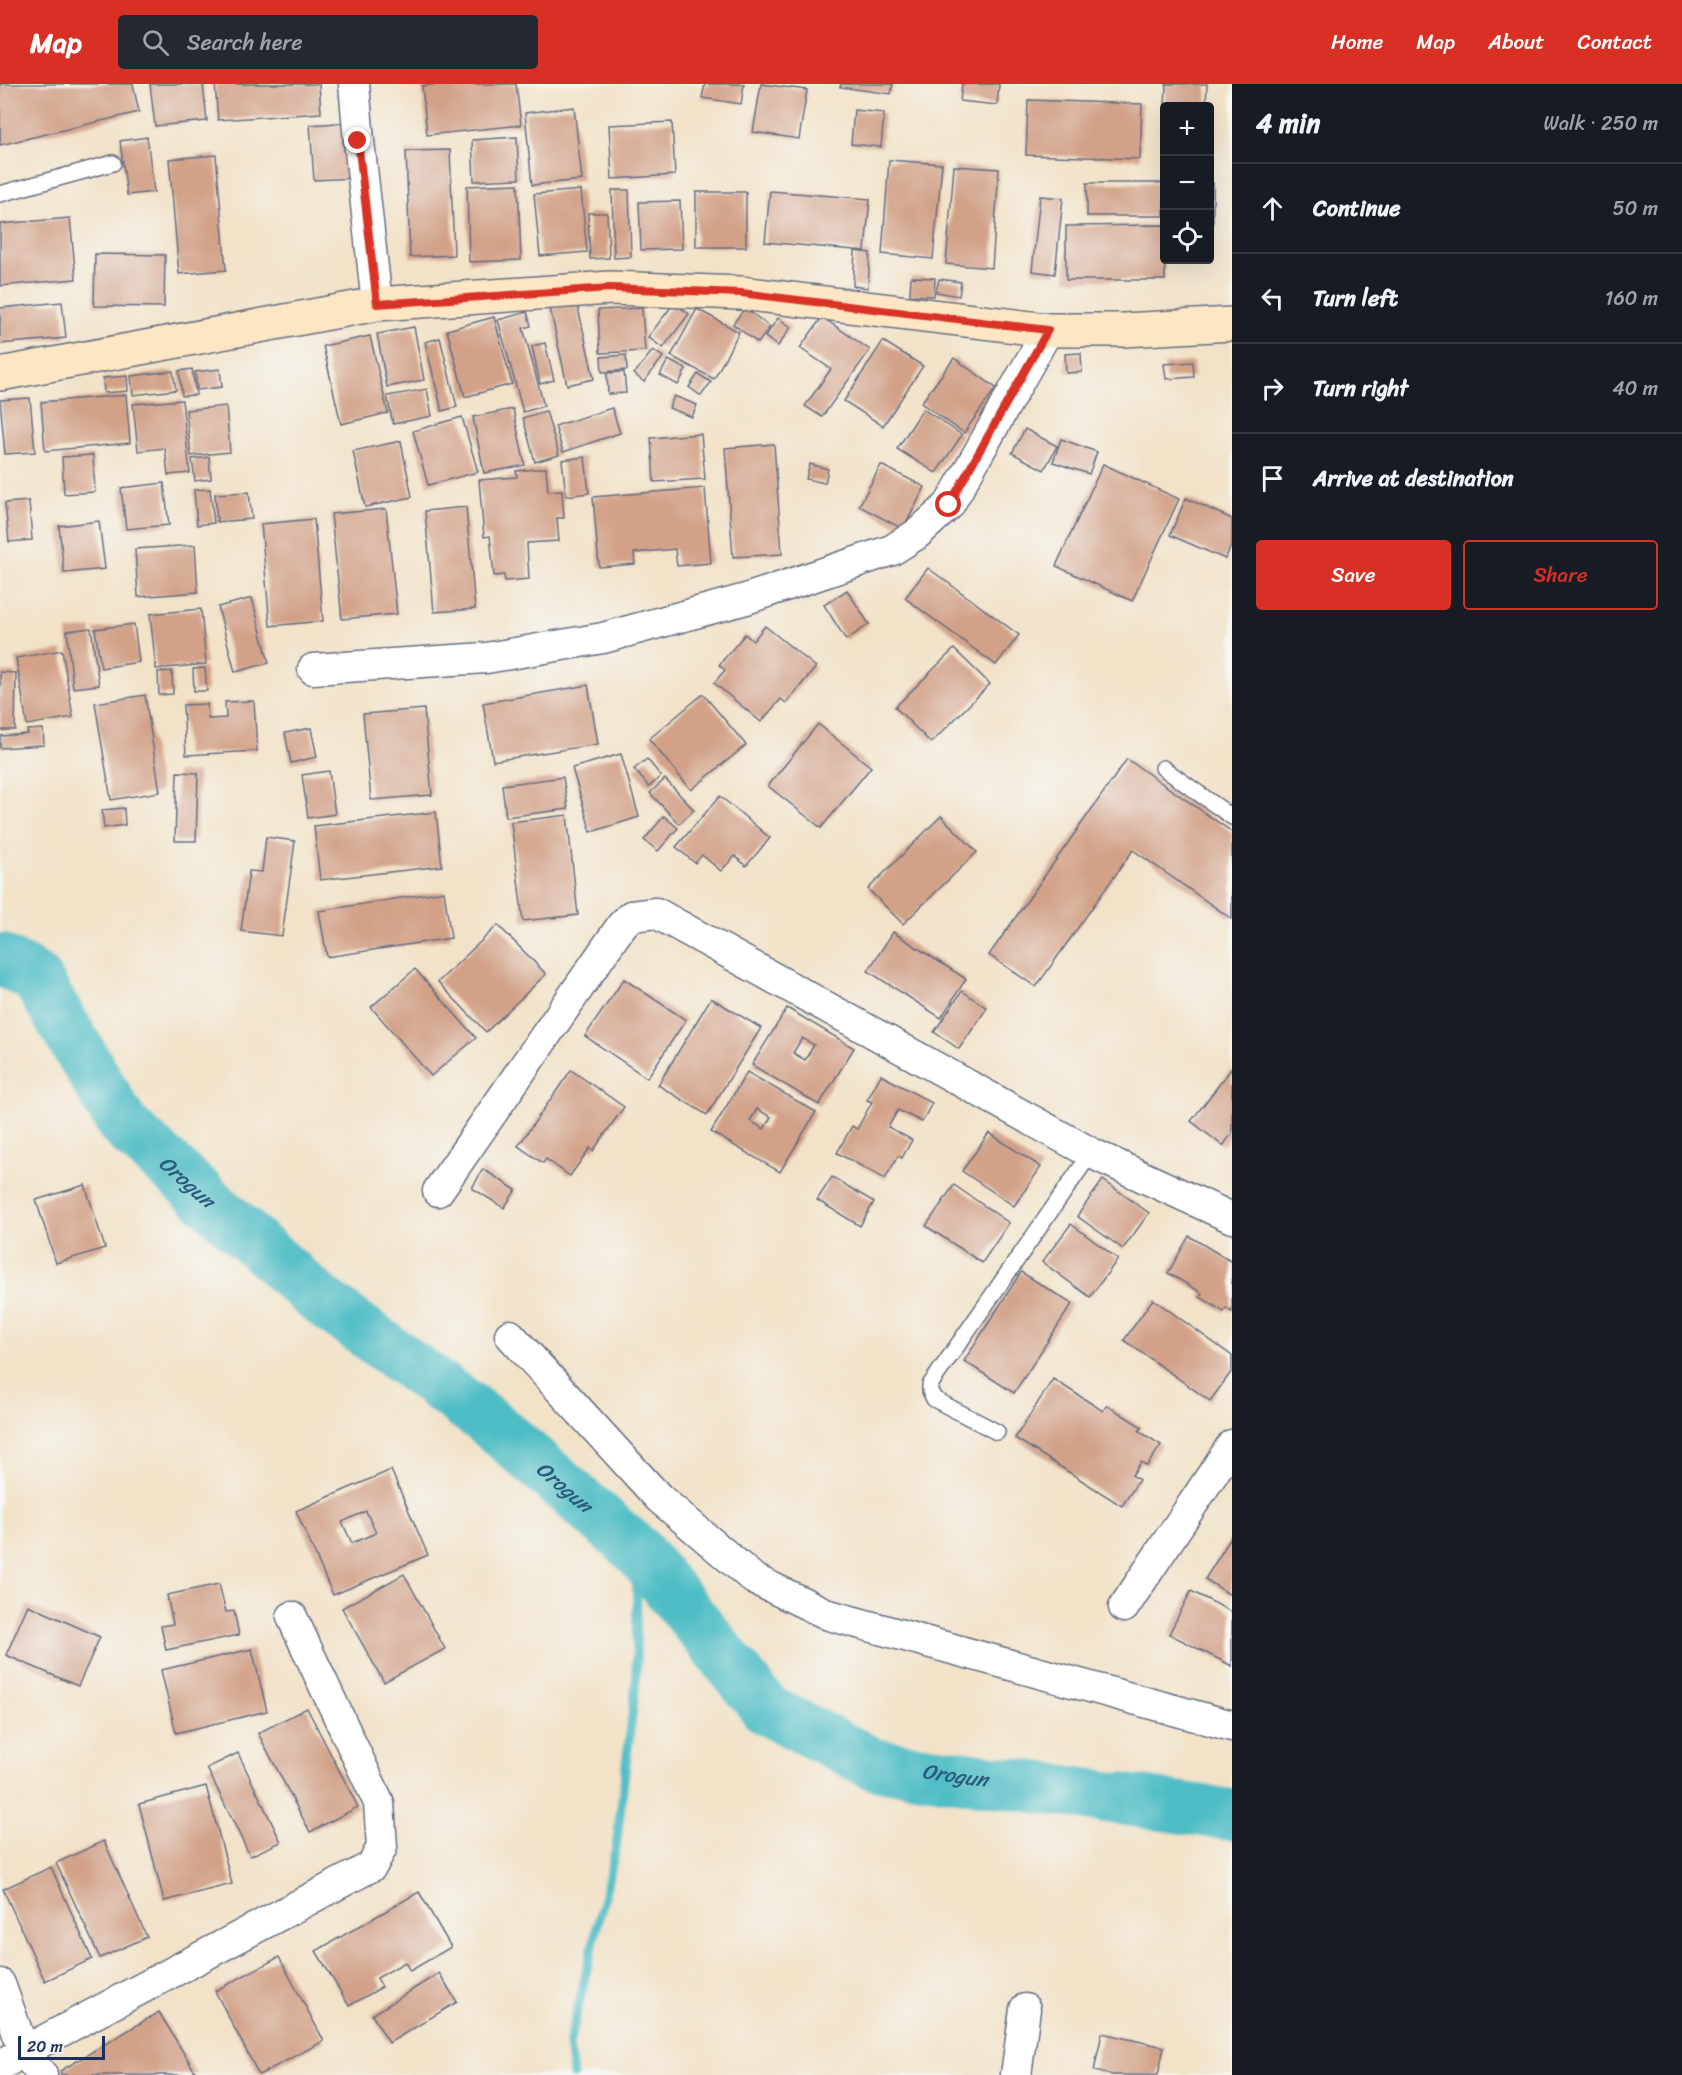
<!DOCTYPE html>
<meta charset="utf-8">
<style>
body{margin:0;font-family:Sriracha,sans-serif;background:#242831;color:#f1f3f6}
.controls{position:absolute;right:18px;top:18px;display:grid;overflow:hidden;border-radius:6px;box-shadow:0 6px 24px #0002}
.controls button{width:54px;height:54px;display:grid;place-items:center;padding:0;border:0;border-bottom:2px solid #363941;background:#171b24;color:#f1f3f6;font:30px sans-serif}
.scale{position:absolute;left:18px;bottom:15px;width:87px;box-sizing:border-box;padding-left:6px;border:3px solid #1b2f5e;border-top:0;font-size:16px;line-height:21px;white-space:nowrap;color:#1b2f5e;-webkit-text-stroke:4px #f6f6f2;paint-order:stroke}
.stop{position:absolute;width:18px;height:18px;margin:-14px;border:4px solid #d93025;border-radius:50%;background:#fff}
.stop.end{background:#d93025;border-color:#fff;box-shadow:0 2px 6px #0008}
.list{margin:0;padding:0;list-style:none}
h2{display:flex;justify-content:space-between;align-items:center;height:78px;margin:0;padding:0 24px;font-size:26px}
h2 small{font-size:20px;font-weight:400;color:#9ea1a6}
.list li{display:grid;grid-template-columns:39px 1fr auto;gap:18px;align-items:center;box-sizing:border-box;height:90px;padding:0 24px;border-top:2px solid #363941}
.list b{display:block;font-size:22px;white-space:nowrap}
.list em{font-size:20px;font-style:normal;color:#9ea1a6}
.actions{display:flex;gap:12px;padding:18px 24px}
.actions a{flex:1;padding:14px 0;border:2px solid #d93025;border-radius:6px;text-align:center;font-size:21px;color:#d93025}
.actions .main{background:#d93025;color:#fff}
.icon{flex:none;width:33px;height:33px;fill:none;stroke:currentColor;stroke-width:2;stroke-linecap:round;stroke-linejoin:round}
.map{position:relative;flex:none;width:1232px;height:1991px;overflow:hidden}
header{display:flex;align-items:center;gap:36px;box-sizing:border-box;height:84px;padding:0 30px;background:#d93025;color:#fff}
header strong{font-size:28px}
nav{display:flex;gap:33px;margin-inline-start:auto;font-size:21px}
.search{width:420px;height:54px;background:#242831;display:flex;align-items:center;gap:15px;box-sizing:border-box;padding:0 21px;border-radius:6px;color:#9ea1a6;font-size:22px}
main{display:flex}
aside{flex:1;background:#171b24}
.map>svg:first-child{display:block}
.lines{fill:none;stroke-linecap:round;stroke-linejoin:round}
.stream{stroke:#4fbdc6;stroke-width:9}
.river{stroke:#4fbdc6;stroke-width:52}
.building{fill:#d2a188;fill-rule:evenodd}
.lane-casing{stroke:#666e83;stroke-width:18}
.street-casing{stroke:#666e83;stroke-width:33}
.secondary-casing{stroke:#666e83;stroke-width:36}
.lane{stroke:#fff;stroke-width:15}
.street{stroke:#fff;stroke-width:30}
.secondary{stroke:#fce6c4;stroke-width:33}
.route{stroke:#d93025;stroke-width:8}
.labels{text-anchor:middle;stroke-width:5;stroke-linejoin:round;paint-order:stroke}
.water-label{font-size:21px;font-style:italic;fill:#2b5a7d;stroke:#f6f6f2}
</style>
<header>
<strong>Map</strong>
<div class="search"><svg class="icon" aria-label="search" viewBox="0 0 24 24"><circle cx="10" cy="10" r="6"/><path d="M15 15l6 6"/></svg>Search here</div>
<nav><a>Home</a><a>Map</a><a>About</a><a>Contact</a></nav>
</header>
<main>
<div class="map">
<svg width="1232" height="1991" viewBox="0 0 1232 1991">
<rect width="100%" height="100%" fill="#f6f6f2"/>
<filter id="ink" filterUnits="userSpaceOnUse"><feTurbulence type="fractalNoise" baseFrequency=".0167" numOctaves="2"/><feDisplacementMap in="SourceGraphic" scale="12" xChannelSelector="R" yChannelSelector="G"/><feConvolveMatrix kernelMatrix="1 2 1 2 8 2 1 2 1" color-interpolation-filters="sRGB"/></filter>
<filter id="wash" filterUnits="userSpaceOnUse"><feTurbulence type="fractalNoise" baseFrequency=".008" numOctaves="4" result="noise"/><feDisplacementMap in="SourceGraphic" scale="24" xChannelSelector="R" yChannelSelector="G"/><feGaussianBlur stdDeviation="1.35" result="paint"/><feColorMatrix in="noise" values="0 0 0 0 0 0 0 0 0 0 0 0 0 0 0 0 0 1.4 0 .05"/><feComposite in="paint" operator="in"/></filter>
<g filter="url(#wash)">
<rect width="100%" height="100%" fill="#f2e2c8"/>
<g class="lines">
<polyline class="stream" points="573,1991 569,1961 616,1763 636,1598 637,1466"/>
<path class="river" id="s1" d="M0 875 36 894 123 1041 315 1212 489 1338 637 1466 767 1626 874 1680 1232 1731"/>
</g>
<g id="blocks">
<g class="building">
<polygon points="0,0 133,0 139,28 0,61"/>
<polygon points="150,0 203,0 207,37 155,42"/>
<polygon points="215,0 319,0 321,29 218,36"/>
<polygon points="442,0 516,0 521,41 427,51 422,2"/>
<polygon points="705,0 744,0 741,20 702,14"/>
<polygon points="761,0 807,6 799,55 753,48"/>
<polygon points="841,0 893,0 891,10 840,3"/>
<polygon points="962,0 999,0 997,21 960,17"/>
<polygon points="1166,0 1207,0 1206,22 1165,22"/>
<polygon points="1028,16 1142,20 1140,75 1026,71"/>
<polygon points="574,23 582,96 532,101 525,29"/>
<polygon points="854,26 884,29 881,63 851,60"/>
<polygon points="352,38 356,94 314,96 310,41"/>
<polygon points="672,38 675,91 612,95 609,41"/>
<polygon points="147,53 154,108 127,111 120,57"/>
<polygon points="517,53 519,95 474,97 472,56"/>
<polygon points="450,66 454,171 410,173 406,67"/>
<polygon points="216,71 226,186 179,190 169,75"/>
<polygon points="889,76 942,80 933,175 882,170"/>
<polygon points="954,82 999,85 992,184 946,180"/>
<rect x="1087" y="99" width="77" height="33"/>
<rect x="1210" y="99" width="3" height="42"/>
<polygon points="518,100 521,176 469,178 467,102"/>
<polygon points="581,106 587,168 540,172 534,110"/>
<polygon points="612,106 629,106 631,173 614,174"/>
<polygon points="770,107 870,115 865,167 765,158"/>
<rect x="696" y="108" width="50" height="55"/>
<polygon points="1040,112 1063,114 1055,190 1032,187"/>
<polygon points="680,117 682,165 641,166 639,118"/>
<polygon points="588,129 607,129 609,174 590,175"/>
<polygon points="70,134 76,195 0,202 0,140"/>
<polygon points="1164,141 1165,196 1066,196 1066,142"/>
<polygon points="855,167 870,169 868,204 853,202"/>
<polygon points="95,170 165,171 164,223 94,222"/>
<polygon points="911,193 935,194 934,212 910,211"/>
<polygon points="939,195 961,198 959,212 936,208"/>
<polygon points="62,218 66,254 0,260 0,224"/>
<polygon points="577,219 594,295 567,301 550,224"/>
<polygon points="674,219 689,230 663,264 648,253"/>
<polygon points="642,224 645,267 600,269 598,226"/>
<polygon points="745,224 770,243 758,259 733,240"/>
<polygon points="697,225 739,248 714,295 671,272"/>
<polygon points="527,228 531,242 523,244 544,322 523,328 498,236"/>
<polygon points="494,233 512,300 465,313 447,246"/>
<polygon points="822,233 870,266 822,333 805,322 831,285 800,264"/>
<polygon points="778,234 791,243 778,262 765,253"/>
<polygon points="414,243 424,296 387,303 377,250"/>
<polygon points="370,252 388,329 341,340 323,262"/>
<polygon points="440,254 457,323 442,327 425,258"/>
<polygon points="883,257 923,282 883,342 844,317"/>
<polygon points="545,259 554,296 540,300 532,262"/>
<polygon points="653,266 663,273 644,298 634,290"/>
<polygon points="1081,269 1082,288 1066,289 1065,270"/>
<polygon points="626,271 627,286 602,288 601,273"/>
<polygon points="954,274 996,304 964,349 921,319"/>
<polygon points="668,276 686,285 678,301 660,291"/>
<polygon points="1193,278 1194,293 1166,295 1164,280"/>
<polygon points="192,285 196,311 182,312 179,287"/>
<polygon points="220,285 222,303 197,306 195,288"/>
<polygon points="173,287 176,306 133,311 131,292"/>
<polygon points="624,288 626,309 608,310 607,289"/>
<polygon points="698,290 711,298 701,312 689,303"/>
<polygon points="127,292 128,307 104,309 103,294"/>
<polygon points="427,305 432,332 393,340 387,312"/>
<polygon points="126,311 130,359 45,367 41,318"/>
<polygon points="674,312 697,321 692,333 669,324"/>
<polygon points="30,314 35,368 5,370 0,316"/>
<polygon points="182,316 190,389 168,391 165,364 138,367 133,320"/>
<polygon points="226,322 230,368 191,372 186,326"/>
<polygon points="612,324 620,349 563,368 555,342"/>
<polygon points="513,325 525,381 484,389 473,333"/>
<polygon points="923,325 962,351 936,389 897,365"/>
<polygon points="546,327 559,371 535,378 523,334"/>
<polygon points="462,333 478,388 428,401 413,347"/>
<polygon points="1025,345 1057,362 1044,386 1012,369"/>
<polygon points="701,350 705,395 654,398 651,354"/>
<polygon points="1061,355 1097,368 1089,390 1053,378"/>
<polygon points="401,357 412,413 365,423 353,367"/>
<polygon points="774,360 782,470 733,473 725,364"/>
<polygon points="93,371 95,408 64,410 62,373"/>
<polygon points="209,373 211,395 195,397 192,375"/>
<polygon points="585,373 589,409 566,412 562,376"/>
<polygon points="810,380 828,385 825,399 806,395"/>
<polygon points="1103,380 1179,415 1132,517 1056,482"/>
<polygon points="881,381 925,403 903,445 859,422"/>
<polygon points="546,384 548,407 562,406 564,434 557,434 559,457 527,459 529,495 505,497 504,491 494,492 490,452 484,453 479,396 517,393 516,387"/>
<polygon points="164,399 169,441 126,445 121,404"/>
<polygon points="705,404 711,479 677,482 675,465 634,469 635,480 599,483 593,413"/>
<polygon points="210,405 214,439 197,441 194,406"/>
<polygon points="249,408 252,435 217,438 215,410"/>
<polygon points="1186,414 1232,435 1232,460 1225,475 1170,451"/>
<polygon points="29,417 32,456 9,458 5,419"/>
<polygon points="466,423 475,525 434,528 425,427"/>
<polygon points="386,425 397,530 342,535 331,430"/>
<polygon points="314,435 323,537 270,542 261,440"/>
<polygon points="99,437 105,485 64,489 59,442"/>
<polygon points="195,461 198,508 138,513 135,465"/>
<polygon points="928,484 1019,551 996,581 905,514"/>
<polygon points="847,506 869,540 846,556 824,521"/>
<polygon points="252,514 269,579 235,588 218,523"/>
<polygon points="201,525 206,580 156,585 150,530"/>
<polygon points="134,540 139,578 101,584 95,545"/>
<polygon points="765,542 816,583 786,619 781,615 761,638 714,599 725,586 719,581 745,550 753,557"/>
<polygon points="91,544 99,601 73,604 67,547"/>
<polygon points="954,565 990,600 931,659 895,623"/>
<polygon points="62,566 73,633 27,641 16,574"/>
<polygon points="205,584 207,607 194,607 193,585"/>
<polygon points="172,587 173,610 159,611 158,588"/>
<polygon points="0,588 16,589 15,646 0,646"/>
<polygon points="588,601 598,660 493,677 483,619"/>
<polygon points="703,610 746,661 691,706 649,655"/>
<polygon points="145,611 160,708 111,716 95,619"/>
<polygon points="254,617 257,667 186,671 183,621 207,620 208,635 226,634 225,618"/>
<polygon points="424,625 432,711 371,716 363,630"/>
<polygon points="818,640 871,683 821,744 768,702"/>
<polygon points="311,644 317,673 291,679 285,649"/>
<polygon points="43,645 44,661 0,664 0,652 28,650 27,646"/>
<polygon points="621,670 639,733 591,748 572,684"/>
<polygon points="647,675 661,692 649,703 634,685"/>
<polygon points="1127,675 1232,748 1232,835 1133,766 1036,903 989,871"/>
<polygon points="329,687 335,730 308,734 302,691"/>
<polygon points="177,688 198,689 196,757 175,757"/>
<polygon points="563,693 568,725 506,733 502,701"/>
<polygon points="665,695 694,726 679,740 650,709"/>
<polygon points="720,712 770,754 746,782 735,772 721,787 702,771 695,779 676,763"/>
<polygon points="124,724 125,741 104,744 102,726"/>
<polygon points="436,728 442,782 320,796 314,742"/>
<polygon points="567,731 578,831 523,837 511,738"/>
<polygon points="664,732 678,744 658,767 644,756"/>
<polygon points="941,732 977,768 903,840 868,805"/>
<polygon points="266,753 295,757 282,852 241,847 249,787 262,788"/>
<polygon points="444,807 451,854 327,873 319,827"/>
<polygon points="498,841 546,890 486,948 438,898"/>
<polygon points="893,848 966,895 941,934 868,887"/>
<polygon points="415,885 476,954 431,992 371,923"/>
<polygon points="624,895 686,936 647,994 585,952"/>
<polygon points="962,907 987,924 959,965 934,948"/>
<polygon points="711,914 761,944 707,1031 658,1001"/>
<path d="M787 924 854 964 819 1021 752 981ZM802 954 814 961 805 976 793 969Z"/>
<polygon points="1232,984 1232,1049 1223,1062 1191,1037"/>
<polygon points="571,986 624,1023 593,1067 590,1064 570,1092 546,1075 543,1079 518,1062"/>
<path d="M747 988 816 1028 780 1088 711 1048ZM757 1025 771 1033 764 1045 750 1037Z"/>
<polygon points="881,991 932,1019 922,1038 898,1026 888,1043 912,1056 902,1074 898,1072 885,1095 837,1069 852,1042 857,1045 872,1018 867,1016"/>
<polygon points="989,1049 1041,1083 1014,1122 962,1087"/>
<polygon points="483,1085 516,1106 504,1124 472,1104"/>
<polygon points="832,1093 874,1118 860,1142 817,1116"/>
<polygon points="1103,1096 1149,1129 1123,1165 1077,1132"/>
<polygon points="85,1101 105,1164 56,1179 36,1116"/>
<polygon points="954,1101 1009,1139 982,1179 926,1142"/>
<polygon points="1071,1140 1118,1175 1090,1213 1042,1178"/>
<polygon points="1189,1152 1232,1178 1232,1228 1226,1224 1224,1228 1200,1213 1202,1209 1168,1189"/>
<polygon points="1021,1188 1072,1220 1014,1309 964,1277"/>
<polygon points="1153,1215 1232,1272 1232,1287 1210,1317 1124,1256"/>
<polygon points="1053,1295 1103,1327 1107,1321 1142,1343 1139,1347 1161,1361 1147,1382 1141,1378 1132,1391 1139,1396 1122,1422 1015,1354"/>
<path d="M391 1386 428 1471 333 1511 296 1427ZM366 1427 376 1449 352 1459 342 1438Z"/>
<polygon points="1232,1452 1232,1512 1205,1495"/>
<polygon points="404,1490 445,1565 384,1598 342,1524"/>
<polygon points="219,1500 226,1528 234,1527 239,1551 166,1566 161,1542 173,1540 167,1511"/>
<polygon points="1191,1507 1232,1528 1232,1582 1169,1550"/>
<polygon points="28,1521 100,1553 78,1602 6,1571"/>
<polygon points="252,1565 267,1627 176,1649 161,1586"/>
<polygon points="307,1624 358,1723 310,1748 258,1649"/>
<polygon points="238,1669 281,1758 250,1772 207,1684"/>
<polygon points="206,1702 232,1800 164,1817 139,1720"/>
<polygon points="104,1757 147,1853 100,1874 56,1779"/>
<polygon points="51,1783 92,1875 45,1897 3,1805"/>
<polygon points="419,1808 451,1863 410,1887 405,1878 377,1894 382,1903 349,1922 316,1867"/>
<polygon points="279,1873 324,1957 259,1991 215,1907"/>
<polygon points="439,1889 457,1918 389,1959 372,1931"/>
<polygon points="159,1928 197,1991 62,1991 60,1987"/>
<polygon points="1102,1949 1164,1963 1158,1991 1112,1991 1094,1987"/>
</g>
</g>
</g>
<g filter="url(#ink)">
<use href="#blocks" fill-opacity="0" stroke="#666e83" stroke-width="1.5"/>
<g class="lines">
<g class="lane-casing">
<g id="lane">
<polyline points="0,110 113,79"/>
<polyline points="1163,684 1232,733"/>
<polyline points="997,1348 934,1315 930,1307 930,1301 1091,1069"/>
</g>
</g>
<g class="street-casing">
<g id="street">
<polyline points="354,0 359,57 377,220"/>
<polyline points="313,585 486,574 603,554 746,515 892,466 917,450 949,421 1048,246"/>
<polyline points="438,1107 622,841 631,832 656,829 1091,1069 1232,1134"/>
<polyline points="510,1251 659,1414 754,1495 829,1531 1232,1642"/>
<polyline points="1124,1523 1232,1361"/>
<polyline points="0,1900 24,1967 42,1991"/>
<polyline points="0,1982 24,1967 372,1782 382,1763 379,1719 292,1533"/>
<polyline points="1016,1991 1025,1925"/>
</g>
</g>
<g class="secondary-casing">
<polyline id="secondary" points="0,290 377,220 610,204 741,209 1048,246 1124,246 1232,240"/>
</g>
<use href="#lane" class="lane"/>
<use href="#street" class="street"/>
<use href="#secondary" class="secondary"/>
</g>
</g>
<g class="lines" filter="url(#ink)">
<polyline class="route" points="358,57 377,220 610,204 741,209 1048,246 949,421"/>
</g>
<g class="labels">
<g class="water-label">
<text dy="7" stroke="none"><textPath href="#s1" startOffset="297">Orogun</textPath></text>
<text dy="7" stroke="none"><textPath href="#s1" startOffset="783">Orogun</textPath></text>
<text dy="7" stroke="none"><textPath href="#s1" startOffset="1287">Orogun</textPath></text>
</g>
</g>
</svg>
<div class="controls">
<button>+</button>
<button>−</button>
<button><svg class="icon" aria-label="locate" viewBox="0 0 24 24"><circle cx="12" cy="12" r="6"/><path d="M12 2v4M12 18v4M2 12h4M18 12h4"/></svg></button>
</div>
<div class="scale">20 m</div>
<div class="stop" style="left:949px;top:421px"></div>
<div class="stop end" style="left:358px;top:57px"></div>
</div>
<aside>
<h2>4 min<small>Walk · 250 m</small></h2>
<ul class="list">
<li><svg class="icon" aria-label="ahead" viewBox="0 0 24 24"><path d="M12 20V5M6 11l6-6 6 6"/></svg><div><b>Continue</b></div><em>50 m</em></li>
<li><svg class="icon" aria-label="left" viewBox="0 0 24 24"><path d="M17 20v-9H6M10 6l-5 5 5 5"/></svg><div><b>Turn left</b></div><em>160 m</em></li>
<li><svg class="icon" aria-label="right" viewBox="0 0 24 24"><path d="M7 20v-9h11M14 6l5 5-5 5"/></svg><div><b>Turn right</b></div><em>40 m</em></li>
<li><svg class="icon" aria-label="arrive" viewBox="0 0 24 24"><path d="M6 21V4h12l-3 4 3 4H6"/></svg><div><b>Arrive at destination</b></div></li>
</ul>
<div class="actions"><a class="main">Save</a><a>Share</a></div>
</aside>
</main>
